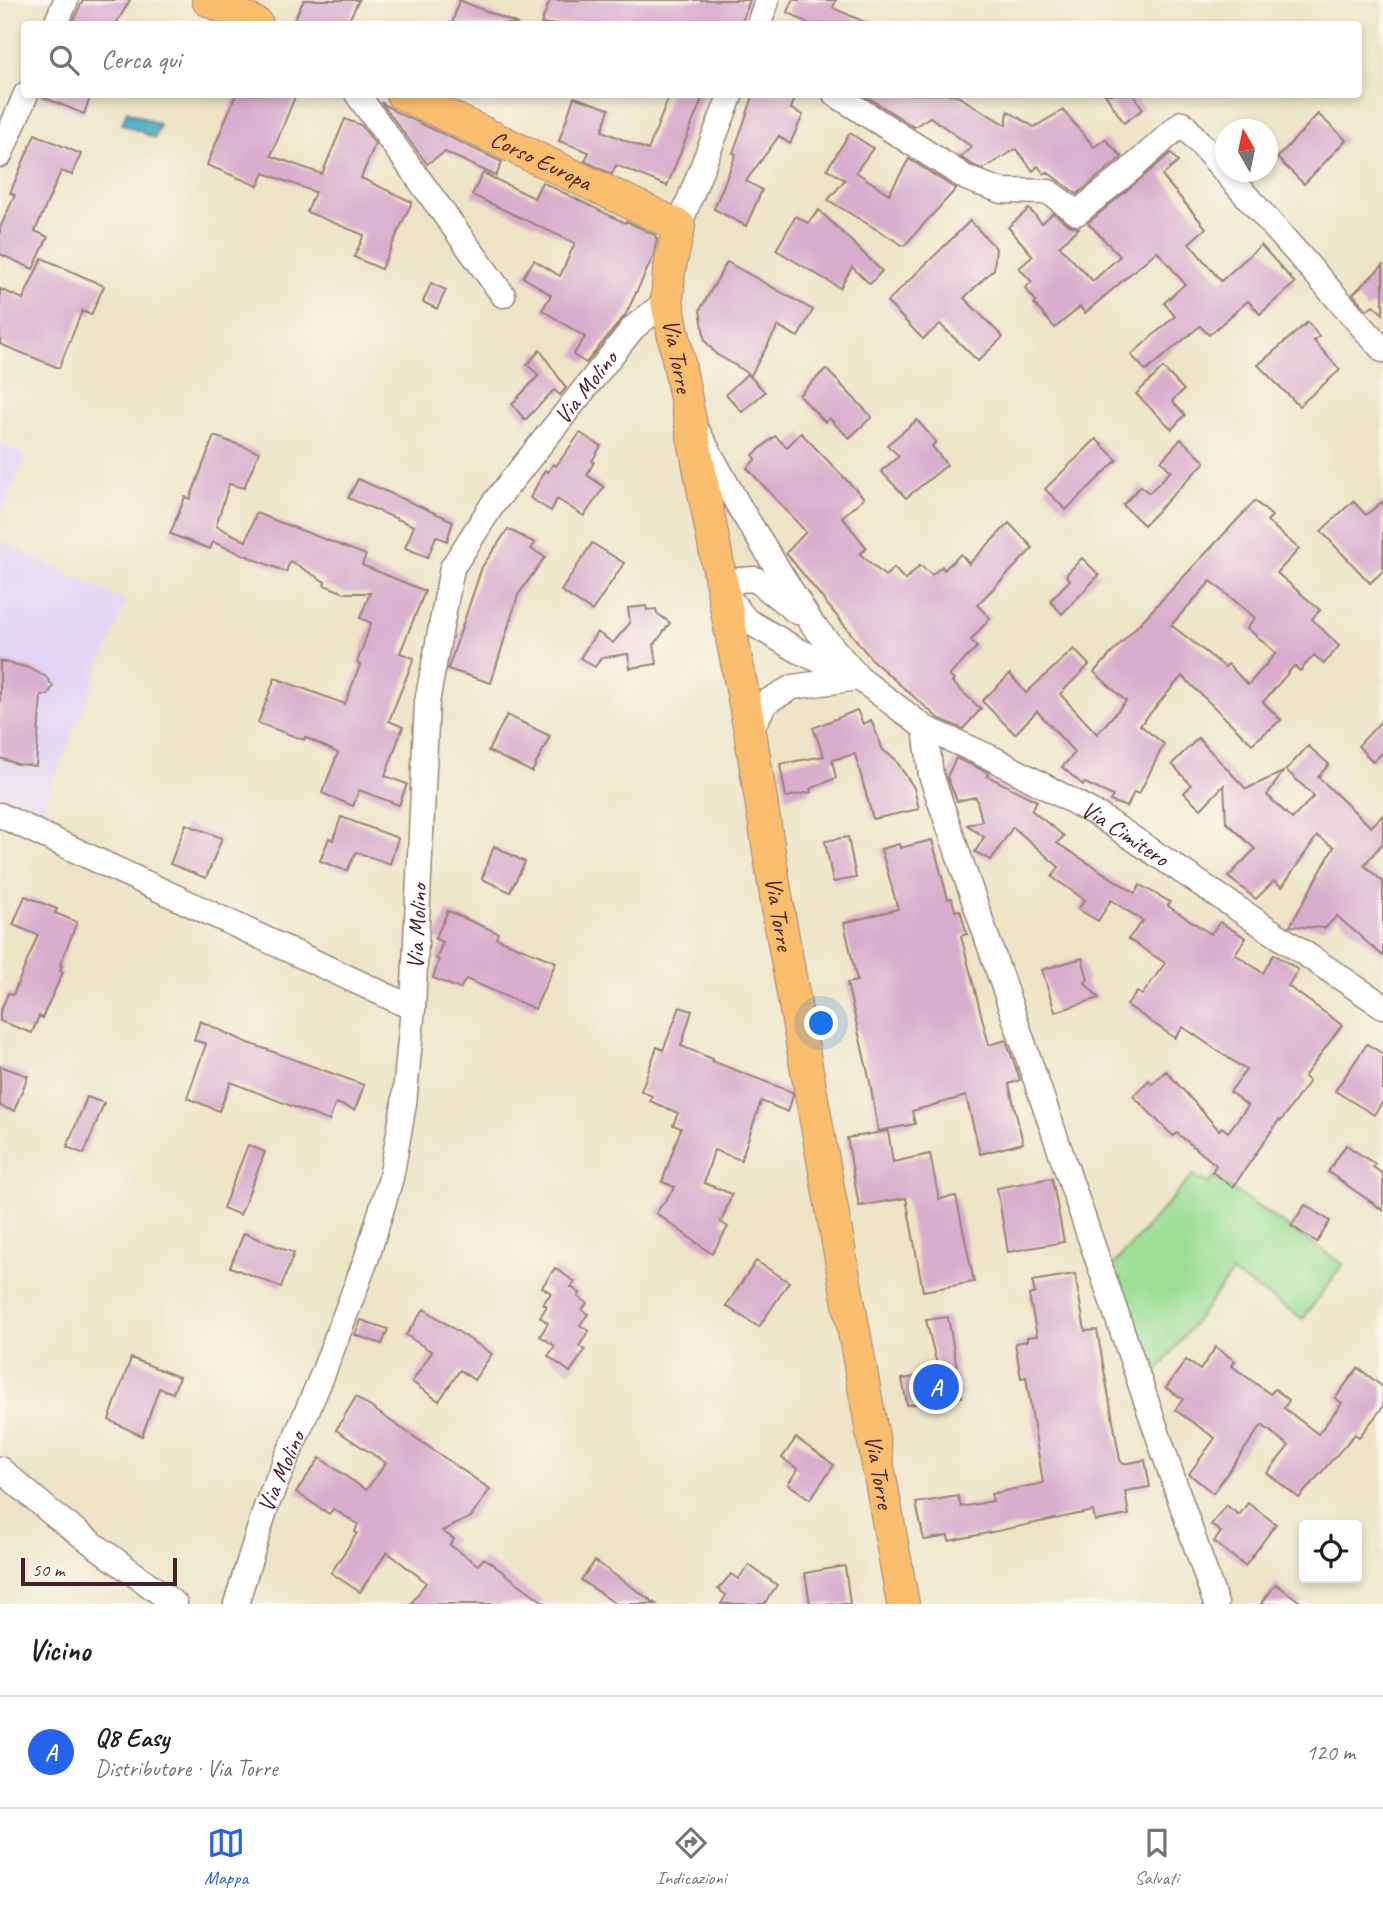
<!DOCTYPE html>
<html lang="it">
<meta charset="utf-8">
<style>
body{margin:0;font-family:Caveat,sans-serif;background:#f2f2f2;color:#202124}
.controls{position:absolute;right:21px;bottom:21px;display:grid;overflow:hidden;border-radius:7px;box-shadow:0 4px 10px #0003}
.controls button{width:63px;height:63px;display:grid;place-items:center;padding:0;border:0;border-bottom:2px solid #e0e0e0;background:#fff;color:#202124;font:35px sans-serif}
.compass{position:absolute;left:1215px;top:119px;width:63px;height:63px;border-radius:50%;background:#fff;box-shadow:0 4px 10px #0003;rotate:351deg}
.scale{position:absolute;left:21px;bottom:18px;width:156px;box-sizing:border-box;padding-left:7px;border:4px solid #4a1f2b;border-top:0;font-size:19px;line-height:24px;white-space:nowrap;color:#4a1f2b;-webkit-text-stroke:5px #fbf7ec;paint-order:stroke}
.you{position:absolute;left:822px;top:1024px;width:24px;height:24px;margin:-18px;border:5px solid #fff;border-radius:50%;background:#1a73e8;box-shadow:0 0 0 10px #1a73e833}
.badge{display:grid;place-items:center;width:46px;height:46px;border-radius:50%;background:#2563eb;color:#fff;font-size:23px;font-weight:700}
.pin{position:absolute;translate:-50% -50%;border:4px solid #fff;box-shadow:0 2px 7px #0006}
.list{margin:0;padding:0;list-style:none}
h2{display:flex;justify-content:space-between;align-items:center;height:91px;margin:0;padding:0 28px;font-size:30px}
h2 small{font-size:23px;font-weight:400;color:#757577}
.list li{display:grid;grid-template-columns:46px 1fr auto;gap:21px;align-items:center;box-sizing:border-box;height:112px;padding:0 28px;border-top:2px solid #e0e0e0}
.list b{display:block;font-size:26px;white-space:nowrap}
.list p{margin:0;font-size:23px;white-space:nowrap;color:#757577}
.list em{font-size:23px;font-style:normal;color:#757577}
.icon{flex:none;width:38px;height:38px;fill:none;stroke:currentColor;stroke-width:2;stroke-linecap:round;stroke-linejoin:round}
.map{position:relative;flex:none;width:1383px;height:1604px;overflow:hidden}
.search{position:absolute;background:#fff;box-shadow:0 4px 10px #0003;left:21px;right:21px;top:21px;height:77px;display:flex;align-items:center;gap:18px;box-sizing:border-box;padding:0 24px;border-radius:7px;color:#757577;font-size:26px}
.sheet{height:203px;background:#fff}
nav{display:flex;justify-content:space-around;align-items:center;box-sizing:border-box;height:98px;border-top:2px solid #e0e0e0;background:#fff;font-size:19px;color:#757577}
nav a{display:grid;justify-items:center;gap:4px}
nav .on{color:#2563eb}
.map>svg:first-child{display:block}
.built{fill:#e1d4f4}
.green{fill:#9cde95;stroke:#737e60;stroke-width:2}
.water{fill:#44a9c4;stroke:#476478;stroke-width:2}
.building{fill:#d8adcd;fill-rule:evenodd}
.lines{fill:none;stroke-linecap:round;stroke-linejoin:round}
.minor-casing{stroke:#9c8278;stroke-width:27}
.major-casing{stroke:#9c8278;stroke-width:34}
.minor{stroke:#fff;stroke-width:24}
.major{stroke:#fbbe6e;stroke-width:32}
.labels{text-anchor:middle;stroke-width:7;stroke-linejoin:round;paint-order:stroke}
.street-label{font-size:24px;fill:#4a1f2b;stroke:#fbf7ec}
</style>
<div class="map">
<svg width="1383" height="1604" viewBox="0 0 1383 1604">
<rect width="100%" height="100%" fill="#fbf7ec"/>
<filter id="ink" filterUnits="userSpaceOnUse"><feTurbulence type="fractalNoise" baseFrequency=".0143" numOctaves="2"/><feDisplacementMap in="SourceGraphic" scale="14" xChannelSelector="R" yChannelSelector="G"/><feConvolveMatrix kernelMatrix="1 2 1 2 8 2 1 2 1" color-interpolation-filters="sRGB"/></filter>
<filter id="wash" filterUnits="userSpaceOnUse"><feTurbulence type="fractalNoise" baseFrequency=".00686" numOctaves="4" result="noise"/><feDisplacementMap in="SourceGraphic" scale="28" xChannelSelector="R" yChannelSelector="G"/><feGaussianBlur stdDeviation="1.57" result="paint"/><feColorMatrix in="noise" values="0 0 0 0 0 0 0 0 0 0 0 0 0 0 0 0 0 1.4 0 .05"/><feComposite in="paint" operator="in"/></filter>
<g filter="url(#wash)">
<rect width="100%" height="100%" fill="#ede4c6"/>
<g class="built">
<polygon points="0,444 26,456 0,517"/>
<polygon points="0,540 127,601 37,822 0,805"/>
</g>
<polygon class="green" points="1193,1175 1208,1184 1214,1177 1343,1264 1303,1319 1232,1273 1148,1384 1108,1271"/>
<polygon class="water" points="127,111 160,125 155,138 122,124"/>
<g id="blocks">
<g class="building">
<polygon points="83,0 130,0 116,24 72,24"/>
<polygon points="304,0 359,0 347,24 304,24 294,20"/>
<polygon points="459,0 518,24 452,24"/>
<polygon points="550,0 750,0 741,24 541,24"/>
<polygon points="793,0 836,0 833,8 869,24 809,24 788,12"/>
<polygon points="41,94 91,94 84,114 40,96"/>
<polygon points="236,94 296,94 271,156 322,174 345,119 361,125 375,144 361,178 412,202 381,269 354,257 364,235 307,212 315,192 264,173 258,186 207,165"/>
<polygon points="670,94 704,94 667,186 616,165 612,174 585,161 589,152 559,141 574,97 609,109 602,131 648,150"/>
<polygon points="754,94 796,94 791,109 803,115 790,144 779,136 746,181 762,190 746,226 714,209 736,154 733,153"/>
<polygon points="863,94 954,94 1006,125 1008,111 1034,127 1063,110 1094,147 1105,139 1122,157 1077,194 1047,172 1044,174 1038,166 1033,171 1016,149 983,169 975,166 960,157 972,147 930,117 914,127"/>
<polygon points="1105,94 1133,94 1143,109 1124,123"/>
<polygon points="381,102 394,111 502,162 496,176 445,152 427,164"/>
<polygon points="1318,114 1346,140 1304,184 1277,158"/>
<polygon points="850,133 873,148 856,172 889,194 909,159 956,189 904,246 828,200 845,180 827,169"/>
<polygon points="35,134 81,154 72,175 61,171 35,231 48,237 33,269 0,254 0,228 15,195 10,193"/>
<polygon points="1171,153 1178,162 1162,176 1206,228 1189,243 1221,281 1261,245 1295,283 1260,314 1248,301 1209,335 1200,326 1146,371 1131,355 1175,316 1164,303 1185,284 1157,251 1085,313 1080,307 1055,328 1034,304 1036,301 1025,288 1032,282 1019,268 1033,256 1008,227 1029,209 1042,223 1053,213 1069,225 1079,228 1059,246 1093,281 1120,256 1088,223"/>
<polygon points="483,173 534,198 542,182 625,223 626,221 655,235 657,239 653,257 626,314 586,363 573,355 585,337 542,310 551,295 523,277 534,260 560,276 575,243 472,195"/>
<polygon points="819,210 882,271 870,284 852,267 840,288 776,250 796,216 808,223"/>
<polygon points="970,221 996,248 994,269 964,298 1003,337 978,361 940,324 923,339 887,302"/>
<polygon points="42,258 104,286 91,315 82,311 59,368 0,344 0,289 23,299"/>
<polygon points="727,262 813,310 798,337 778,326 751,375 748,374 765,392 742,412 726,394 748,373 716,354 705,341 700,310"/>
<polygon points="1383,265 1383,314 1373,305 1367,310 1353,294"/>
<polygon points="431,283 446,290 437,309 423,302"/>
<polygon points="1308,322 1319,336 1314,341 1340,370 1299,406 1258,365"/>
<polygon points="540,350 566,388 560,395 554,390 525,420 512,404 539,375 527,365"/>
<polygon points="1163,368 1184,390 1172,401 1185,415 1172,429 1136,394"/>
<polygon points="826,369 872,417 849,438 829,418 825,422 799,395"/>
<polygon points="917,420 936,442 932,446 947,465 906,498 881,471 899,456 887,445"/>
<polygon points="580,433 601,446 592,461 594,462 587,475 604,487 584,516 557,499 551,511 530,498 545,470 548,472 553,464 556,466"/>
<polygon points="801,433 864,498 842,517 867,548 860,554 885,576 894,568 905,580 920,565 932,575 942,566 944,570 961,554 969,564 1009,523 1033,548 977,605 990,618 971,640 977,647 949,676 954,680 952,682 981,709 963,729 938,718 873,661 786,553 806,532 747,468 756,459 753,455 775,436 787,447"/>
<polygon points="214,436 259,452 244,488 229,484 216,526 246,541 256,513 366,555 362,565 425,591 400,653 414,658 389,721 403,727 385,776 407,784 399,805 359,790 353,806 322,793 338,753 305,737 304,740 258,723 275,678 345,704 360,665 357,663 371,623 360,618 370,593 345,593 324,585 325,582 290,561 286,572 213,542 210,549 170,534 185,497 190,499"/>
<polygon points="1096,439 1117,460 1066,510 1045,489"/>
<polygon points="1181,439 1205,462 1144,525 1123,505 1141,486 1149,493 1171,471 1161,461"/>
<polygon points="358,479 453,521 447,541 436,536 428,557 405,548 414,526 348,498"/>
<path d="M1255 501 1272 516 1267 521 1299 549 1277 573 1320 610 1312 619 1339 646 1324 664 1314 655 1300 671 1294 666 1263 702 1281 720 1252 744 1182 676 1140 725 1164 744 1139 794 1134 792 1127 807 1110 801 1113 796 1085 783 1083 785 1062 767 1075 753 1037 711 1015 734 982 701 1010 674 1026 693 1074 649 1089 665 1060 694 1097 734 1126 701 1094 672ZM1211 581 1255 618 1247 628 1276 653 1248 685 1228 664 1225 667 1171 625Z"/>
<polygon points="1353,501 1366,515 1383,501 1383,571 1370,583 1321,531"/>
<polygon points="508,529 535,543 531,549 545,557 518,595 491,683 448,669 482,567"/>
<polygon points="592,543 624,563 592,611 561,591"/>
<polygon points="1082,558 1099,575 1062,614 1050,601 1070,580 1066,575"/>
<polygon points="646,606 647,610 656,609 657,613 670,623 654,645 657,664 630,668 628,654 601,658 595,667 580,658 597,632 613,643 630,623 628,608"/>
<polygon points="0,661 30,668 45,676 53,686 48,695 41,695 36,766 17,764 0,758"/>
<polygon points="857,710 863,724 871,720 883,750 895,759 914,788 919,809 873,819 855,754 832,760 836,778 810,789 811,792 786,797 780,764 824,756 813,728"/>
<polygon points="507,715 550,736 532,772 488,751"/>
<polygon points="1383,719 1383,752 1373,762 1358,746"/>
<polygon points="1198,738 1246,789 1283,772 1267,795 1292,819 1314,796 1286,770 1308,746 1329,764 1318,777 1371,827 1383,815 1383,843 1364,865 1383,882 1383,956 1337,916 1325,928 1290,926 1334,847 1317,836 1282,887 1274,881 1256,899 1228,877 1255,849 1226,822 1224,785 1201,809 1184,793 1191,785 1172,764"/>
<polygon points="956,758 989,773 987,776 1037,801 1031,810 1064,836 1057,843 1135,893 1140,885 1170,902 1168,906 1211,934 1220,922 1246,938 1235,954 1263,973 1274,954 1298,970 1288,986 1342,1025 1304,1077 1309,1081 1281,1121 1279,1120 1233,1187 1212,1172 1216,1165 1177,1133 1173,1136 1133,1096 1149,1080 1152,1084 1166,1071 1219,1130 1222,1127 1228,1132 1248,1106 1230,1092 1246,1070 1183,1027 1175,1038 1127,1005 1137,992 1142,995 1165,963 1128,939 1143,921 1111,900 1098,921 1078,909 1085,900 1052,877 1059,867 1013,827 991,860 975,852 984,837 967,825 982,821 976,797 957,801 947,777"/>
<polygon points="341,817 398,838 390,864 356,852 347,871 320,861 329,838 333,840"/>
<polygon points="186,824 222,838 206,878 170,864"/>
<polygon points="848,837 856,878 833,882 825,841"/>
<polygon points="932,840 948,899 952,898 955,911 960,910 967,934 961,936 989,1045 1006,1040 1020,1080 1009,1084 1023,1143 980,1154 966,1096 912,1111 915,1124 878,1131 870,1082 847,983 857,981 844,923 898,909 881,849 899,844 900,848"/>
<polygon points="494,846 525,862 510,892 482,879"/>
<polygon points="25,896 57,909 55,913 77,922 60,965 62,966 60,971 63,972 42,1018 39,1016 32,1033 0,1021 0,1012 8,993 13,995 38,935 13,925"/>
<polygon points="448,911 498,933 496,938 556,962 535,1009 466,979 460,989 433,978 439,960 436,959 443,942 435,939"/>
<polygon points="1082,958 1088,979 1085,983 1099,998 1055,1012 1042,970"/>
<polygon points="680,1007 692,1011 681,1046 713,1059 712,1061 792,1092 793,1095 788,1112 761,1101 741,1160 714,1150 704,1183 732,1194 721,1222 728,1227 712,1254 656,1213 675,1187 662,1182 681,1128 673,1125 678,1113 650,1101 652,1096 641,1091 657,1047 663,1050"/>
<polygon points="200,1021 246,1042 364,1085 355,1110 336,1103 329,1121 231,1082 219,1111 187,1098 206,1044 194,1040"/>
<polygon points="1367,1044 1383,1054 1383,1101 1374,1115 1335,1091"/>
<polygon points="0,1066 28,1076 14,1111 0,1106"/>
<polygon points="87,1097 104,1103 84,1154 67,1147"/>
<polygon points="888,1131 893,1162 930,1154 939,1199 956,1196 974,1282 923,1291 906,1198 859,1206 847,1138"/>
<polygon points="248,1145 265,1152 240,1215 223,1208"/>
<polygon points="1346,1145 1375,1164 1373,1167 1383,1174 1383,1210 1328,1172"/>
<polygon points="1052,1178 1064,1242 1008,1252 997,1188"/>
<polygon points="1305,1205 1330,1221 1317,1242 1291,1226"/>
<polygon points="244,1233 294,1253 281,1287 230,1267"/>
<polygon points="756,1261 789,1282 759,1327 726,1306"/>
<polygon points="555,1268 575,1282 571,1287 580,1293 578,1297 587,1303 582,1310 588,1314 580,1325 589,1331 579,1346 585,1350 570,1372 548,1356 555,1346 540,1336 548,1323 540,1317 547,1306 543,1304 551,1293 542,1287"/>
<polygon points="1075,1274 1085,1331 1097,1330 1120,1460 1123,1464 1145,1460 1150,1487 1125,1491 1129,1515 1095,1521 1093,1511 949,1541 948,1536 924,1540 916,1503 958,1496 961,1507 993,1501 991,1494 1043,1483 1026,1377 1021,1378 1015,1343 1027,1341 1027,1337 1037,1336 1029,1295 1035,1293 1032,1281"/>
<polygon points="424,1309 492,1354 474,1380 460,1370 439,1401 412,1382 432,1352 406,1335"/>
<polygon points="948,1317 962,1397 907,1405 902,1379 939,1373 926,1320"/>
<polygon points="361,1320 388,1329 382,1344 355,1335"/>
<polygon points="1216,1347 1235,1361 1232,1366 1270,1394 1275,1389 1289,1400 1284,1408 1318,1434 1342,1403 1335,1398 1358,1368 1383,1387 1383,1407 1359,1437 1355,1434 1299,1498 1267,1473 1289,1446 1262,1425 1213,1493 1189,1474 1215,1438 1175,1410 1183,1399 1166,1388 1186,1360 1200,1370"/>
<polygon points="131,1358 179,1377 173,1393 159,1388 142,1436 109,1420"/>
<polygon points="356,1397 490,1489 471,1517 442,1531 454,1539 450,1545 478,1565 484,1558 546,1604 411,1604 426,1582 387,1552 360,1592 331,1573 357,1533 355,1532 358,1524 333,1509 329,1514 296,1492 320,1458 366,1490 386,1463 336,1430"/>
<polygon points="796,1438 834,1465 810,1499 788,1484 798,1469 782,1458"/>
<polygon points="1248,1503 1276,1524 1245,1566 1214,1542 1221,1532 1211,1525 1226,1505 1239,1515"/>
<polygon points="595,1561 656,1604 616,1604 581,1580"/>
<polygon points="749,1565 777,1585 764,1604 721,1604 726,1595 718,1589 731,1574 738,1579"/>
<polygon points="845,1566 850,1604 810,1604 805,1573"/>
<polygon points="1276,1584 1303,1604 1261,1604"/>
</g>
</g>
</g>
<g filter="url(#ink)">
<use href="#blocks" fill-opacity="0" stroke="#9c8278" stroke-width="2"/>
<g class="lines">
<g class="minor-casing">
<g id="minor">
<polyline points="56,24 66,0"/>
<polyline points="759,24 767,0"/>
<polyline points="357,94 503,295"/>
<polyline points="835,94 968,179 1002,191 1049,192 1077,213 1130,170 1182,123 1383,350"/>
<polyline points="0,155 26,94"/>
<polyline points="679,226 731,94"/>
<path id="s1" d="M699 434 741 510 812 624 859 678 925 728 994 759 1098 815 1383 1006"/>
<polyline points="797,612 755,579 738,580 724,592 746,620 799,651 852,675"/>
<polyline points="925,728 931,775 1216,1604"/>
<polyline points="750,731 766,702 793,687 858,678"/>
<polyline points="0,815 413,1008"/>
<polyline points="0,1469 54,1515 175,1604"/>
<path id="s2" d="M236 1604 267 1504 322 1376 367 1257 391 1178 404 1104 413 1008 427 702 452 568 493 504 633 328 667 301"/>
</g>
</g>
<g class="major-casing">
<g id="major">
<polyline points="208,0 257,24"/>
<path id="s3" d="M402 94 679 226 669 271 667 301 750 731 780 921 903 1604"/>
</g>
</g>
<use href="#minor" class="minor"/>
<use href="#major" class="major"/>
</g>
</g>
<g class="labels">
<g class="street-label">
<text dy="8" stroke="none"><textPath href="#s3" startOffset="154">Corso Europa</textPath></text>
<text dy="8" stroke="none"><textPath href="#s3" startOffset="439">Via Torre</textPath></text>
<text dy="8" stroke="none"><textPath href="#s2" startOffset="1293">Via Molino</textPath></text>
<text dy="8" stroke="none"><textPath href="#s1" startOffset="602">Via Cimitero</textPath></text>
<text dy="8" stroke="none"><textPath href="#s3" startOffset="1006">Via Torre</textPath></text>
<text dy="8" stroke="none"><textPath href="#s2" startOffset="707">Via Molino</textPath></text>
<text dy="8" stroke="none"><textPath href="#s2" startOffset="140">Via Molino</textPath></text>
<text dy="8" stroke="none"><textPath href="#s3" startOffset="1573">Via Torre</textPath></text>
</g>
</g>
</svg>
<div class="controls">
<button><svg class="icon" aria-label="locate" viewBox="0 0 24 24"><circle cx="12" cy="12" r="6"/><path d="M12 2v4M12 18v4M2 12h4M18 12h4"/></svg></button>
</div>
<svg class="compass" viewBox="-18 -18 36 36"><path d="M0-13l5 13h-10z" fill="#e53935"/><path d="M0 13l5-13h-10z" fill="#757577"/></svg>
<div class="scale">50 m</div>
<div class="you"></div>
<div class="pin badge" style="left:936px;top:1387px">A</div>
<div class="search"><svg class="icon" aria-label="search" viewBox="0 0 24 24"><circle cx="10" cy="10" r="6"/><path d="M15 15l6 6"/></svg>Cerca qui</div>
</div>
<section class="sheet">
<h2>Vicino<small></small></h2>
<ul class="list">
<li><span class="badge">A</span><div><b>Q8 Easy</b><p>Distributore · Via Torre</p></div><em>120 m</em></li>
</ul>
</section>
<nav>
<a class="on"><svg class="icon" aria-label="map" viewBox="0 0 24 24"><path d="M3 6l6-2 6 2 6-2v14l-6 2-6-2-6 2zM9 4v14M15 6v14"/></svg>Mappa</a>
<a><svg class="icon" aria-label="directions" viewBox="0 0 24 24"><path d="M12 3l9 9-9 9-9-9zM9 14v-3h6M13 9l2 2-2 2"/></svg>Indicazioni</a>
<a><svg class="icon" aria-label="saved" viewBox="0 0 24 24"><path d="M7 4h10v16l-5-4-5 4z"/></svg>Salvati</a>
</nav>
